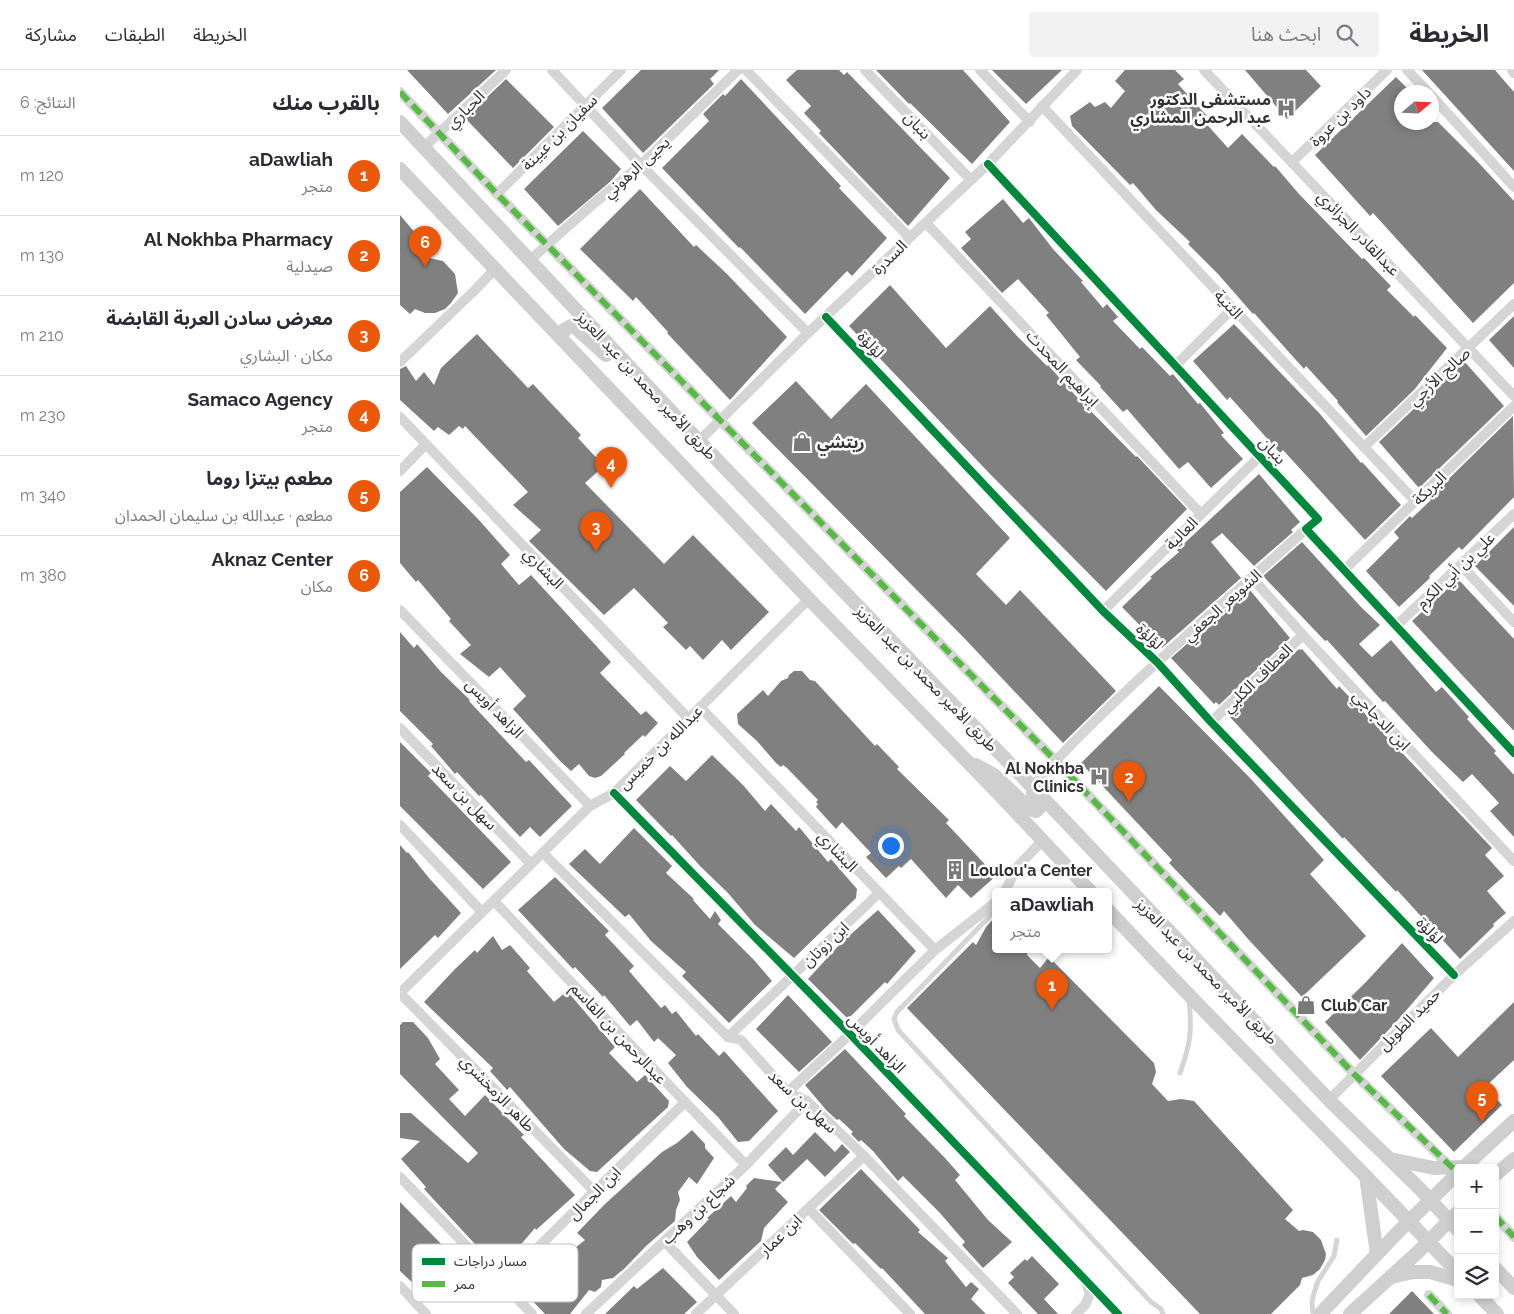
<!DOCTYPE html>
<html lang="ar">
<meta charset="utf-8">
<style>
body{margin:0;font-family:Raleway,"Noto Sans Arabic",sans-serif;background:#f2f2f3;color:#2b2b33;direction:rtl}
.controls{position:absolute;right:15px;bottom:15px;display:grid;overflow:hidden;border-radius:5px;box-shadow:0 2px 8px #0003}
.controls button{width:45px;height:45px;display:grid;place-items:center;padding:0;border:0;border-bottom:1px solid #e1e1e2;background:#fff;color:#2b2b33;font:25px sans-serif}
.compass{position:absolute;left:994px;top:15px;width:45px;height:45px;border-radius:50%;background:#fff;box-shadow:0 2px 8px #0003;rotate:71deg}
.you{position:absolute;left:490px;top:775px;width:18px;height:18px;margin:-12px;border:4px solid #fff;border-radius:50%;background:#1a73e8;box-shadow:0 0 0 8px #1a73e833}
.badge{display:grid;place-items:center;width:32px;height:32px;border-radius:50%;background:#ea580c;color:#fff;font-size:16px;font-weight:700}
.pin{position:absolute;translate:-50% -41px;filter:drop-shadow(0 1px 2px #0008)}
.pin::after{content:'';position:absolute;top:26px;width:18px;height:15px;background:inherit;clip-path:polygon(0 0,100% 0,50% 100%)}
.popup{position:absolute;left:592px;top:818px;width:120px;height:65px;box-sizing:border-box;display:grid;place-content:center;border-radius:5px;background:#fff;filter:drop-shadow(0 1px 4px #0005);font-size:16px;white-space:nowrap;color:#7c7c81}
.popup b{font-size:19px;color:#2b2b33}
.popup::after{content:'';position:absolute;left:50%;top:100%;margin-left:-10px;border:10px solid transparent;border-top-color:#fff}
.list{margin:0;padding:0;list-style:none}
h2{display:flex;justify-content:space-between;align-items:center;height:65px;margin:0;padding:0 20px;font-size:21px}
h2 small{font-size:16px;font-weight:400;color:#7c7c81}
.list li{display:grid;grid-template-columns:32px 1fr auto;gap:15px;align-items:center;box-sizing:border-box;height:80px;padding:0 20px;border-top:1px solid #e1e1e2}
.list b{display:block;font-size:19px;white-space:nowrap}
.list p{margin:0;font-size:16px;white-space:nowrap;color:#7c7c81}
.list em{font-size:16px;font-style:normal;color:#7c7c81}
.icon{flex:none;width:28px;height:28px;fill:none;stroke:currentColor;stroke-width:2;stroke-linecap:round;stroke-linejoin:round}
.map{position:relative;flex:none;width:1114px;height:1244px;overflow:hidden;direction:ltr}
header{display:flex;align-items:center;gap:30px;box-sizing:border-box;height:70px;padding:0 25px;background:#fff;border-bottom:1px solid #e1e1e2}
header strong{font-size:24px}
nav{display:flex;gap:28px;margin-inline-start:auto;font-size:18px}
.search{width:350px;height:45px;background:#f2f2f3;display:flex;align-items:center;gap:12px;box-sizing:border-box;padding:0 18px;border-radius:5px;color:#7c7c81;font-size:19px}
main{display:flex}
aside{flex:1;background:#fff}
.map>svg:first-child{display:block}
.building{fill:#808080}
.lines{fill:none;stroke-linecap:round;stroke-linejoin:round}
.lane{stroke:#d5d5d5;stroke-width:5}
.street{stroke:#d5d5d5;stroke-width:10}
.secondary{stroke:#cfcfcf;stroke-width:14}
.quiet{stroke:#58b947;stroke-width:6;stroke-dasharray:12 6;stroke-linecap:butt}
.cycleway-casing{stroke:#fff;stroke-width:11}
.cycleway{stroke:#00873e;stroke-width:8}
.labels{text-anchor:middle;stroke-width:5;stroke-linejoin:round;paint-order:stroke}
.poi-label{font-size:16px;font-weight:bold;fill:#313131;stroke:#fff;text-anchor:start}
.street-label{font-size:16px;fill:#313131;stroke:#fff}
.key{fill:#fff;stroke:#c1c1c1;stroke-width:1}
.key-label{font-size:14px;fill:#313131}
</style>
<header>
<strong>الخريطة</strong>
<div class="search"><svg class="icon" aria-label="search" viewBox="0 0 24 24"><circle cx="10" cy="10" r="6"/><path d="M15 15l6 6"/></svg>ابحث هنا</div>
<nav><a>الخريطة</a><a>الطبقات</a><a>مشاركة</a></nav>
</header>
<main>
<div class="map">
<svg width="1114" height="1244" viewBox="0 0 1114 1244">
<rect width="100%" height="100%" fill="#fff"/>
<g class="building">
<polygon points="7,0 96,0 48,44"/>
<polygon points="241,0 319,0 310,9 314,14 243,83 202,38"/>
<polygon points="397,0 439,0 444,5 447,2 550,108 508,156 419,63 421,61 404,43 411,36 386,10"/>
<polygon points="476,0 563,0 610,52 572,94 510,33 509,34"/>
<polygon points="592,0 662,0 626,34"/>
<polygon points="725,0 775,0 784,9 778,14 807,46 803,50 828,78 842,64 874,97 875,96 899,124 962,189 964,188 991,216 987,220 1014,247 1015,245 1047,278 1014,320 966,366 937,332 938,331 906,296 904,299 854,243 853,244 818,204 788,174 790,172 756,140 733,113 730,115 672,56 670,46 690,32 695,37 705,32 711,38 725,21 715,11"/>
<polygon points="845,0 906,0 921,16 887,49"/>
<polygon points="1022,0 1095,0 1114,22 1114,101"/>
<polygon points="996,7 1011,22 1002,22 1002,52 1038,52 1077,91 1114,131 1114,213 1073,253 973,143 970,146 915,85"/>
<polygon points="106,9 154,57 113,98 65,48"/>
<polygon points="341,9 441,116 439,118 487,168 452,206 447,201 405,244 340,177 339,178 262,98 309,51 303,44 323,24 325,26"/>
<polygon points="183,61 221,99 211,111 158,156 124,119"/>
<polygon points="240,119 294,177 296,175 327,204 387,267 330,330 267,263 268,262 236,227 233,231 180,179"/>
<polygon points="603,129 623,153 629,148 653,179 683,211 681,212 703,238 707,234 718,247 713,251 740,279 742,277 770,306 773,304 798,334 800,333 824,363 821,365 843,389 811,418 788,392 779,399 727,339 723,342 700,317 701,316 676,290 680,287 646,245 649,243 618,209 602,223 561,178 571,169 565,162"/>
<polygon points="0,145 29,179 29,188 43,191 55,204 58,223 51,233 45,239 35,243 25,243 15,239 10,244 0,235"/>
<polygon points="490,215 546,278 590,236 617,266 647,296 648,295 675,325 736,387 737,386 787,439 706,521 590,404 449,256"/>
<polygon points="1114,246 1114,298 1089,270"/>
<polygon points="834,254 920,344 961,393 962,392 1001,435 965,470 883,380 880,383 830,327 827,330 793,291"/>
<polygon points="77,264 128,318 133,314 181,365 178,368 204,396 185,413 264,494 293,465 369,542 331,580 322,570 303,590 290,576 286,580 263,557 268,553 234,518 204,545 129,471 141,460 113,435 128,422 65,356 63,359 59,356 49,365 38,357 34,361 0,330 0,299 6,296 16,311 24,302 34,315 41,298"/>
<polygon points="1064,291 1104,336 1019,418 979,372"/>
<polygon points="396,311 431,349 466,314 610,468 576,504 606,535 620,520 716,621 663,673 566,570 352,353"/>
<polygon points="1113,346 1114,427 1062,480 1059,477 1029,506 1030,508 999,537 966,501 999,468 994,462 1010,446 1012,448 1031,430 1029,428"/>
<polygon points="27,397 79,450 110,485 101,494 119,515 131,505 211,592 200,603 241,645 246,641 258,653 245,667 243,665 224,683 225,684 201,706 195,708 189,706 179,694 171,701 160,691 113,639 126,626 100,597 89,607 60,584 71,575 49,551 51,549 18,510 16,512 0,493 0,422"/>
<polygon points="859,404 900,452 891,460 893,462 854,496 822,463 811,472 841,508 762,578 722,537 752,508 750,507 779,482 777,480"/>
<polygon points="1114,457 1114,536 1075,496"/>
<polygon points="902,472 961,537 980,555 959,574 972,587 991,570 1036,622 1042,617 1069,647 1067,649 1096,681 1094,683 1114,705 1114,767 1090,741 1099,733 1072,704 1063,712 1032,682 985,631 983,632 927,570 925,571 863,506"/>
<polygon points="1058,509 1114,569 1114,661 1012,551"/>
<polygon points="849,519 890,568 819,635 816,632 814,634 771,588"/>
<polygon points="0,562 14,578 17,574 41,602 70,630 69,631 126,692 129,690 172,736 140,767 130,757 120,767 81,725 79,726 57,702 55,704 31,676 33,674 0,641"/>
<polygon points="899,579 900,580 902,579 937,619 939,616 1092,778 1085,785 1104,806 1087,821 1106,843 1093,854 1094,856 1060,889 997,820 996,822 944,767 943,769 917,741 828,645"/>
<polygon points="394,601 402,601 410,610 415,611 475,676 477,674 499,697 497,699 549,750 546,753 596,806 571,828 558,815 546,828 511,789 501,798 499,796 486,808 466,787 471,783 442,752 436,759 416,737 418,734 416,732 418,730 387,698 383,695 381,697 376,693 357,671 338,654 337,644 363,620 368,626 381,611 388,608 389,605"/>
<polygon points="759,616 851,709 924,790 910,804 966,866 902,927 848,869 824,841 820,846 769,793 772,790 681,693"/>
<polygon points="0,672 31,703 28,706 111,792 83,819 0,736"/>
<polygon points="312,685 343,715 365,741 371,734 396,761 399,757 428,792 431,789 457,819 456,828 394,888 355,855 328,823 300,796 272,765 271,766 236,730 270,696 286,711"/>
<polygon points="234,758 272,796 266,803 294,829 293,830 310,849 315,841 321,850 318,854 354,890 372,911 329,953 282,906 286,902 251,871 229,844 225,847 169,794 185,779 200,794"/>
<polygon points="0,775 7,783 8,782 29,808 61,843 38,868 35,865 0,899"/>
<polygon points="155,807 209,861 205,865 234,896 229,901 261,938 265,935 272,944 276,941 296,966 298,964 319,986 324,981 378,1041 349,1071 338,1072 318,1047 287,1017 268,993 276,985 258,968 254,972 237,950 230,956 204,925 203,927 175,897 173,899 118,840"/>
<polygon points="478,840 516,881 487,914 485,912 448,949 408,909 440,874"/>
<polygon points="596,846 596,879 628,879 627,885 640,898 649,887 754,993 756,1002 752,1014 768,1031 781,1029 794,1031 893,1140 885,1149 899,1161 903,1160 913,1162 921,1170 926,1184 925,1190 920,1199 913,1205 902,1208 900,1215 871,1244 800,1244 507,938 573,872 576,875 586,857"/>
<polygon points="93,866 102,880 110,875 130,898 127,901 154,932 167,921 215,977 209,983 237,1012 245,1005 269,1031 268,1037 197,1102 190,1101 164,1079 110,1017 107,1020 90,1001 93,998 24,932 55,899 75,880 77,883"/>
<polygon points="1002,873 1034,908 998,950 960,990 925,952 966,912"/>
<polygon points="388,925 432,972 399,1002 356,959"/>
<polygon points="1114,932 1114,990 1085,1017 1102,1035 1054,1082 981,1006 1031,958 1058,987"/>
<polygon points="3,952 13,952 28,968 40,989 35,994 59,1020 49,1029 65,1046 85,1025 124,1065 121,1067 175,1125 136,1160 135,1158 99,1200 24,1119 26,1117 1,1089 20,1071 0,1068 0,1043 11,1043 68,1093 78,1083 0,1004 0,955"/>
<polygon points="445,979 506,1044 504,1046 545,1088 560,1105 555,1110 588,1150 612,1172 583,1198 562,1175 565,1172 539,1142 503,1106 498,1111 473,1081 461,1070 459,1072 451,1064 453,1062 439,1049 437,1050 427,1041 405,1015"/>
<polygon points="292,1060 305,1074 305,1078 314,1088 297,1114 289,1107 278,1122 280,1130 276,1140 275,1151 246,1176 225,1198 213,1208 202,1210 201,1217 195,1222 189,1220 170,1244 145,1244 122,1220 123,1213 145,1191 162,1188 185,1170 177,1163 204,1135 262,1082 277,1073"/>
<polygon points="415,1062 435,1082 442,1074 450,1082 425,1107 407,1089 383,1112 368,1095 386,1077 393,1085"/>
<polygon points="461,1099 520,1160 518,1162 548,1188 545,1191 566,1217 571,1212 579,1219 571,1229 586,1244 525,1244 482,1198 481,1199 455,1173 453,1174 419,1140"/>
<polygon points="354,1108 382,1112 375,1119 388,1132 364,1158 361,1171 319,1210 297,1187 287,1172 309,1149 307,1148 331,1126 336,1132 347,1118 346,1116"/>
<polygon points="0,1132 54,1187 21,1221 0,1201"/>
<polygon points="632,1186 659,1214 644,1229 658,1244 638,1244 608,1213 614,1207 610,1203 625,1189 627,1191"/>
<polygon points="263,1198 297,1232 284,1244 205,1244 234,1216 237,1219"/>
<polygon points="1012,1221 1034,1244 989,1244"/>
</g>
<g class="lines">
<g class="lane">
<polyline points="596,837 587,849 497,942 494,949 498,960 751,1232 761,1239 763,1244"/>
<polyline points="661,879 662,880"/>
<path d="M780 1003C791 973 792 960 789 928"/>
<polyline points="913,1244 912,1232 914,1223 918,1211 934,1186 937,1170"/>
</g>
<g class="street">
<polyline points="152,0 241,95 408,263"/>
<polyline points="346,0 509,167"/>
<polyline points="465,0 571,110"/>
<polyline points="580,0 630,52"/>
<polyline points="804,0 1114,326"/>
<polyline points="1007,0 1028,22"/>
<polyline points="1112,0 1114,3"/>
<polyline points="0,22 97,124 655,690 954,1004 1053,1099"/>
<polyline points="1032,26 1114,117"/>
<polyline points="642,36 1015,431"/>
<polyline points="24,77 106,0"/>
<polyline points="892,92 987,0"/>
<polyline points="588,94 918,449 906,459 1114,683"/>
<polyline points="97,124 221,0"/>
<polyline points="526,153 800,443"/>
<polyline points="130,190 193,134 241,95 338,0"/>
<polyline points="426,247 703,541 758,593 811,652 1054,905"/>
<polyline points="0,292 75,220 95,199"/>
<polyline points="776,295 833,238"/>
<polyline points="0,347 289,649"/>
<polyline points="299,371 408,263 588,94 677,0"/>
<polyline points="964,377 1114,234"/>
<polyline points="0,401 26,374"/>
<polyline points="1061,495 1114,552"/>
<polyline points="944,500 1114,336"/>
<polyline points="852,508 903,565 1114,791"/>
<polyline points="0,540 190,736"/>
<polyline points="703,541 860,386"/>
<polyline points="996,556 1114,444"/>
<polyline points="300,637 535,880"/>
<polyline points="811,652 903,565"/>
<polyline points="0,658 130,793"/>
<path d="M632 716C716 624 813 543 906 459"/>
<polyline points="214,723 450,964 718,1244"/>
<polyline points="0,755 82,842"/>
<polyline points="143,783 328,967 341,970 388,1022 407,1031 464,1086 617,1244"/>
<polyline points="605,821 618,796 643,770"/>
<polyline points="94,831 285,1032 346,1095"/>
<polyline points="0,923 190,736 214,723 409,529"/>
<polyline points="0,923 195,1122"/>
<polyline points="328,967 479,823"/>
<polyline points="388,1022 450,964 535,880 596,832"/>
<polyline points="929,1030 1054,905 1114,851"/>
<polyline points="0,1107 132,1244"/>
<polyline points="409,1139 510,1244"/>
<polyline points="1095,1146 1114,1167"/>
<polyline points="264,1171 334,1244"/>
<polyline points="102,1213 285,1032"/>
<polyline points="0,1216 26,1244"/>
<polyline points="1029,1225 1047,1244"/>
<polyline points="186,1244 346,1095 407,1031"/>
<polyline points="296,1244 464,1086"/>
<polyline points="676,1244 685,1235 690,1224 686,1213"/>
</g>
<g class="secondary">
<polyline points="0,52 299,371 665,751 929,1030 1020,1119 1058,1160"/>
<polyline points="0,99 409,529 599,724 690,821"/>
<polyline points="161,268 164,260 171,256 175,257 206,285"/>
<polyline points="576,695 594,705 630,739 636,741 640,737 640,734 633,723"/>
<path d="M708 840C823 963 943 1080 1058 1203"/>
<polyline points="990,1089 1034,1098 1063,1097"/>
<polyline points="1063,1098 1114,1051"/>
<polyline points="1095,1105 1114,1089"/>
<polyline points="966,1106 977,1184"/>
<polyline points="1095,1198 1114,1218"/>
<polyline points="991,1207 1014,1202 1030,1202 1058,1210"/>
<polyline points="1079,1225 1097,1244"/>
<polyline points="920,1244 998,1162 1058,1103"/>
<polyline points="950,1244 1018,1182 1058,1142"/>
</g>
<g class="quiet">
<polyline points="0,22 97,124 655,690 954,1004 1058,1103"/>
<polyline points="1095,1146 1114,1167"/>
<polyline points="1029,1225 1047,1244"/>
</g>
<g class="cycleway-casing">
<g id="cycleway">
<polyline points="588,94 918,449 906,459 1114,683"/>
<polyline points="426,247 703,541 758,593 811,652 1054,905"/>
<polyline points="214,723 450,964 718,1244"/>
</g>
</g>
<use href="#cycleway" class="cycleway"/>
</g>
<defs>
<g id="hospital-bare" transform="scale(1.5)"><path d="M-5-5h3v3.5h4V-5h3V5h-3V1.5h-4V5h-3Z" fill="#797979" stroke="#fff" stroke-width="2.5" paint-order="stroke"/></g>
<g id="shop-bare" transform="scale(1.5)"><path d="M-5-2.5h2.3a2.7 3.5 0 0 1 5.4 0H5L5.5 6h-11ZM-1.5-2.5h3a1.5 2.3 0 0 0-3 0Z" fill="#797979" stroke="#fff" stroke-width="2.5" paint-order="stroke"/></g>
<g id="building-bare" transform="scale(1.5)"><path d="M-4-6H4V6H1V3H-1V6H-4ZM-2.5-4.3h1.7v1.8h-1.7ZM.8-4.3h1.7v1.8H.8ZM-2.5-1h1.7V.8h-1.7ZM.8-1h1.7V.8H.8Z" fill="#797979" stroke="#fff" stroke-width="2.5" paint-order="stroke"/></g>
</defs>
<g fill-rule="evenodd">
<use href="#hospital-bare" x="886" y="38"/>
<use href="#shop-bare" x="402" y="372"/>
<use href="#hospital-bare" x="699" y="707"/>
<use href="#building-bare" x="555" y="800"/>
<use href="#shop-bare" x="906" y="935"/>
</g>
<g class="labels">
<g class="poi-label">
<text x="871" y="35" text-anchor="end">مستشفى الدكتور<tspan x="871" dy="18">عبد الرحمن المشاري</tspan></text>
<text x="417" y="378">ريتشي</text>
<text x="684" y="704" text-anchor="end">Al Nokhba<tspan x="684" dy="18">Clinics</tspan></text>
<text x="570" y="806">Loulou'a Center</text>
<text x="921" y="941">Club Car</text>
</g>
<g class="street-label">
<text transform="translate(65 39) rotate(-44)" y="6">الحباري</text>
<text transform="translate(940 46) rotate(-44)" y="6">داود بن عروة</text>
<text transform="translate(518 55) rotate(46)" y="6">بنبان</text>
<text transform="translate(159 62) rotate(-45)" y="6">سفيان بن عيينة</text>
<text transform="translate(236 97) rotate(-42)" y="6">يحيى الرهوني</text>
<text transform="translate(959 163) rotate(46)" y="6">عبدالقادر الجزائري</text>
<text transform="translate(489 187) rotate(-44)" y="6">السدرة</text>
<text transform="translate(829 234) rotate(47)" y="6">الثنية</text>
<text transform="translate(471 274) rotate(47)" y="6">لؤلؤة</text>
<text transform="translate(663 298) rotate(47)" y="6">إبراهيم المحدث</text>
<text transform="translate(1039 306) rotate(-43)" y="6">صالح الأزجي</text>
<text transform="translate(247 315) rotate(47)" y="6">طريق الأمير محمد بن عبد العزيز</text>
<text transform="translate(873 380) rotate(47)" y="6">بنبان</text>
<text transform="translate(1029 418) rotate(-44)" y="6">البريكة</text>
<text transform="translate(781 463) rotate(-45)" y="6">العالية</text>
<text transform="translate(144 498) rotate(46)" y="6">البشاري</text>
<text transform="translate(1055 500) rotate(-44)" y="6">علي بن أبي الكرم</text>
<text transform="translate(822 535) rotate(-42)" y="6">الشويعر الجعفي</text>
<text transform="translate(750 566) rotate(44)" y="6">لؤلؤة</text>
<text transform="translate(527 608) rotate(46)" y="6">طريق الأمير محمد بن عبد العزيز</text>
<text transform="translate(857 608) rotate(-44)" y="6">العطاف الكلبي</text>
<text transform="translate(95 638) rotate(46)" y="6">الزاهد أويس</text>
<text transform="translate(982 650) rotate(47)" y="6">ابن الدجاجي</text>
<text transform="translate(260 677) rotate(-45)" y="6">عبدالله بن خميس</text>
<text transform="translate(65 726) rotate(46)" y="6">سهل بن سعد</text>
<text transform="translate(438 781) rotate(46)" y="6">البشاري</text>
<text transform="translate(1030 860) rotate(46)" y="6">لؤلؤة</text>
<text transform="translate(425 874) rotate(-43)" y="6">ابن زوتان</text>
<text transform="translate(807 901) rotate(46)" y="6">طريق الأمير محمد بن عبد العزيز</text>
<text transform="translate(1009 949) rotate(-45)" y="6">حميد الطويل</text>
<text transform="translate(219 963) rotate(47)" y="6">عبدالرحمن بن القاسم</text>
<text transform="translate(477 973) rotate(46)" y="6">الزاهد أويس</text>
<text transform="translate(98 1023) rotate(46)" y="6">طاهر الزمخشري</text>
<text transform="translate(403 1031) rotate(42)" y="6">سهل بن سعد</text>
<text transform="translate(194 1123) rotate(-45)" y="6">ابن الجمال</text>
<text transform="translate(298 1139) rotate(-43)" y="6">شجاع بن وهب</text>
<text transform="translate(380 1165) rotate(-43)" y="6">ابن عمار</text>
</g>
</g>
<rect x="12" y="1174" width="166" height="58" rx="8" class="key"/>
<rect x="22" y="1188" width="23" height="7" fill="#00873e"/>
<rect x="22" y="1211" width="23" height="6" fill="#58b947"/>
<g class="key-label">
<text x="54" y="1196">مسار دراجات</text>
<text x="54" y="1219">ممر</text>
</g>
</svg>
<div class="controls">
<button>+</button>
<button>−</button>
<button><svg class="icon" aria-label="layers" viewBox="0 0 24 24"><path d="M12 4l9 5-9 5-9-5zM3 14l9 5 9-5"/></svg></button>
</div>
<svg class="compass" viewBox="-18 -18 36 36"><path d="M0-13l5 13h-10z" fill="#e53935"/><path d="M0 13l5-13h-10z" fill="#7c7c81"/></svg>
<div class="you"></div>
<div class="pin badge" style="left:652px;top:940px">1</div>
<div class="popup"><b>aDawliah</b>متجر</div>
<div class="pin badge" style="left:729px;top:732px">2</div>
<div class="pin badge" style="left:196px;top:482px">3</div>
<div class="pin badge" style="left:211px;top:418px">4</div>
<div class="pin badge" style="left:1082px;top:1052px">5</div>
<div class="pin badge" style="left:25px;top:197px">6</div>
</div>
<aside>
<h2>بالقرب منك<small>النتائج: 6</small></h2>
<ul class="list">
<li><span class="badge">1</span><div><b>aDawliah</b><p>متجر</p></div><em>120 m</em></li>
<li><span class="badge">2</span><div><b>Al Nokhba Pharmacy</b><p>صيدلية</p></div><em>130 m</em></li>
<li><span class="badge">3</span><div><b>معرض سادن العربة القابضة</b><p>مكان · البشاري</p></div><em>210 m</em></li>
<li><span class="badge">4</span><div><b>Samaco Agency</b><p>متجر</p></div><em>230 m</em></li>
<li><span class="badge">5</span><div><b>مطعم بيتزا روما</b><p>مطعم · عبدالله بن سليمان الحمدان</p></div><em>340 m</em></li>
<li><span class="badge">6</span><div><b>Aknaz Center</b><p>مكان</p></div><em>380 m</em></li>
</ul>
</aside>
</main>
